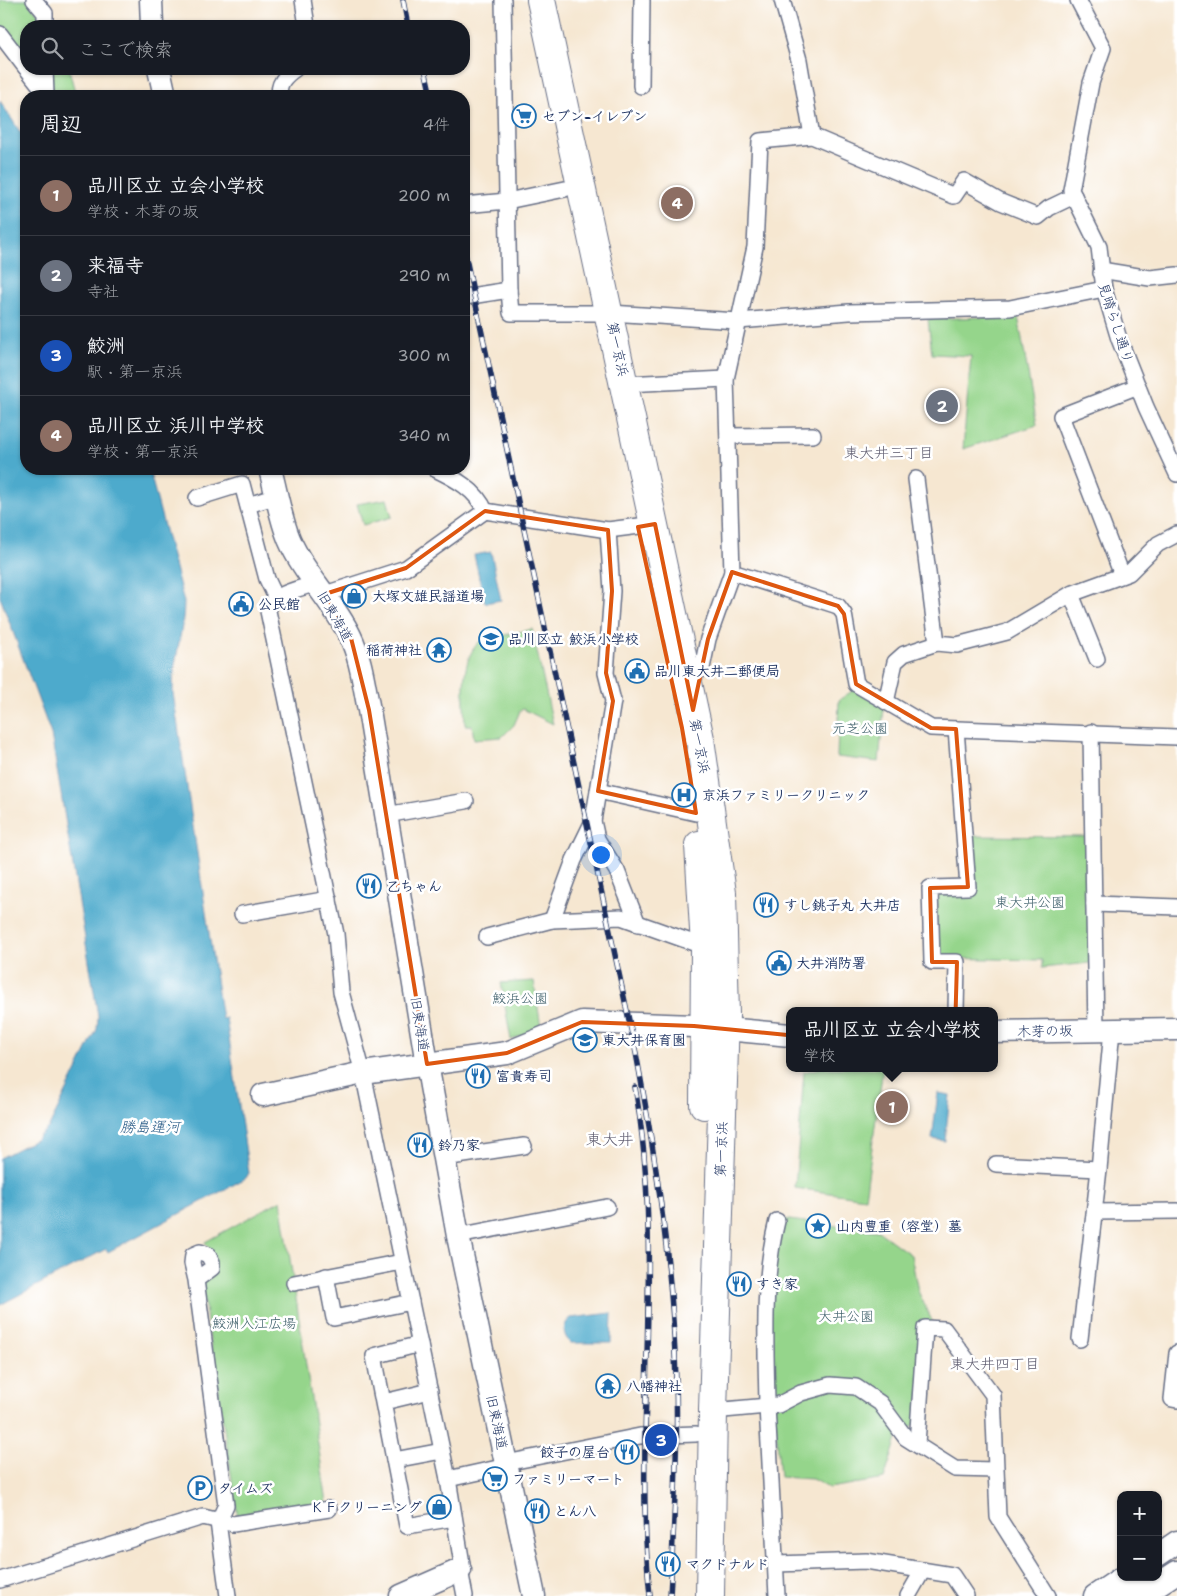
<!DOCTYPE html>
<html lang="ja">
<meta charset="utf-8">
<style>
body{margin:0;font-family:"Shantell Sans","Klee One",sans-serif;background:#20242c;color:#f1f3f6}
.controls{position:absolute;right:15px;bottom:15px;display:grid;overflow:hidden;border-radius:10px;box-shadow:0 1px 4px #0004}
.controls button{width:45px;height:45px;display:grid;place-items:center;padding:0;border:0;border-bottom:1px solid #363941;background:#171b24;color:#f1f3f6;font:25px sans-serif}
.you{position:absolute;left:600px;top:854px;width:18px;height:18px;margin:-12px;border:4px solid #fff;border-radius:50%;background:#1a73e8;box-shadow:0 0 0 8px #1a73e833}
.badge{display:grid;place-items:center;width:32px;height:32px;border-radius:50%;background:#d93025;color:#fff;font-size:16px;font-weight:700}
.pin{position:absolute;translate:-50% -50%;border:2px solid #fff;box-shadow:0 1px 5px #0006}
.popup{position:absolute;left:786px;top:1007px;width:212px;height:65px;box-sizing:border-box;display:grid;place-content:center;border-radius:10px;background:#171b24;filter:drop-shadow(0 1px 4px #0005);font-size:16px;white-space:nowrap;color:#9ea1a6}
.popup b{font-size:19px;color:#f1f3f6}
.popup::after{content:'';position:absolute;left:50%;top:100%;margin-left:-10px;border:10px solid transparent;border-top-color:#171b24}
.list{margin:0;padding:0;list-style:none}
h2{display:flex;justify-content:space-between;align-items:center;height:65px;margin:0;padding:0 20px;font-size:21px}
h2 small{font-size:16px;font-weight:400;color:#9ea1a6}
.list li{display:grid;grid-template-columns:32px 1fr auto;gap:15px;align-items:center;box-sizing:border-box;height:80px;padding:0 20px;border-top:1px solid #363941}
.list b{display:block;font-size:19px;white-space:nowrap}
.list p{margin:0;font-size:16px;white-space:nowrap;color:#9ea1a6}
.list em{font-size:16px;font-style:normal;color:#9ea1a6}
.icon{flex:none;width:28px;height:28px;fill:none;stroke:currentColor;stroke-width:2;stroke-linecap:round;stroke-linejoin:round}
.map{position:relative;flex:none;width:1177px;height:1596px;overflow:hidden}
.search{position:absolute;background:#171b24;box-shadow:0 1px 4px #0004;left:20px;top:20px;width:450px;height:55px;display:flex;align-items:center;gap:12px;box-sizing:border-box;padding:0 18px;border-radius:20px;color:#9ea1a6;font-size:19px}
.panel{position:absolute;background:#171b24;box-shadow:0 1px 4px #0004;left:20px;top:90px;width:450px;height:385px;border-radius:20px}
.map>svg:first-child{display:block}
.green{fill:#95d58b;stroke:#588274}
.water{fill:#4eaacc;stroke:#346c95}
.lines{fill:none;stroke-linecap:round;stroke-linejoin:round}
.street-casing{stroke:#686f86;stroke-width:18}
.secondary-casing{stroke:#686f86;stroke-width:25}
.highway-casing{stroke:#686f86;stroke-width:30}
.street{stroke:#fff;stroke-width:15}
.secondary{stroke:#fff;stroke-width:22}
.highway{stroke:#fff;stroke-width:28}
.rail-casing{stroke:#1b2f5e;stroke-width:5.5}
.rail{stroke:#fff;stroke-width:4;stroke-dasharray:11;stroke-linecap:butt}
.marked{fill:none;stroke:#de5710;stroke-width:4;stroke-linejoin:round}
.labels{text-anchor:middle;stroke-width:5;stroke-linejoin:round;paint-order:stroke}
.poi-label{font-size:14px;font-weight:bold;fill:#1b2f5e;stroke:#fff;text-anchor:start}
.street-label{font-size:14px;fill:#1b2f5e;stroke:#fff}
.park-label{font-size:14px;fill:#40616c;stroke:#fff}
.neighbourhood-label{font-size:15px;fill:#605e71;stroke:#fff}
.water-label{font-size:15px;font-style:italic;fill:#2f608a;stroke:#fff}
.quarter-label{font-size:16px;fill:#605e71;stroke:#fff}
</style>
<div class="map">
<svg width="1177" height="1596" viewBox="0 0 1177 1596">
<rect width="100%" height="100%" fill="#fff"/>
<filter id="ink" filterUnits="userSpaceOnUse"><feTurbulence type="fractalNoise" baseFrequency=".02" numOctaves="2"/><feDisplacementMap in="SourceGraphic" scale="10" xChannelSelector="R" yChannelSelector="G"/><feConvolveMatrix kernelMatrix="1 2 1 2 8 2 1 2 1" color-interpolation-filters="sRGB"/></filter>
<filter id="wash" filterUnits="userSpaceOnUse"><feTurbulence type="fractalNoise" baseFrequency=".0096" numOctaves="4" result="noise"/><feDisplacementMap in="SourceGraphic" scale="20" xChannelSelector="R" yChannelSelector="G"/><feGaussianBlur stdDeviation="1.12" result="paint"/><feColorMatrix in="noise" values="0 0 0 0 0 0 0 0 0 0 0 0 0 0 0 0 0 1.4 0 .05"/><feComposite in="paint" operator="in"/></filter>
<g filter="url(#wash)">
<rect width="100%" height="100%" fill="#f6e7d1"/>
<g class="green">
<polygon points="0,0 27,0 39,15 39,26 26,26 26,57 0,25"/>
<polygon points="50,69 69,69 76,96 55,96 51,90"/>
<polygon points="1018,316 1037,425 963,449 971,356 932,354 928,319"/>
<polygon points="387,499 392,517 363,525 357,504"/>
<path d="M532 629 553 724 523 709 520 711 514 725 502 737 474 739 472 725H465C464 700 459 656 482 640Z"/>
<polygon points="855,689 884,707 879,762 837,757 839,700"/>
<polygon points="968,836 1088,837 1090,963 1042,968 1042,960 938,958 936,891 973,892"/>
<polygon points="534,981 541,1028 511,1040 501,983"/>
<polygon points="820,1068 883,1068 865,1198 795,1188 804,1072"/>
<polygon points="281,1200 327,1503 238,1518 201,1282 214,1257 205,1242"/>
<polygon points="781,1219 878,1231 911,1255 918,1291 933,1323 915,1424 897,1439 884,1479 829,1488 812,1479 780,1477 773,1390 769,1295"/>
</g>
<g class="water">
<path d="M0 101 26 141V469H149L184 602C184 633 172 662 173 693L222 1019 226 1018 249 1173 246 1178 108 1252 106 1249 0 1305V1158L35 1140 49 1127 97 1029 98 1016 51 734 0 597Z"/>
<polygon points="491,552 501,600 485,603 474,555"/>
<polygon points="938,1093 950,1095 945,1141 932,1139"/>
<path d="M612 1313 611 1343H571C562 1336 562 1324 571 1318Z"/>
</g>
</g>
<g filter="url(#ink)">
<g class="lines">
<g class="street-casing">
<g id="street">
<polyline points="34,0 45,13 45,26"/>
<polyline points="303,0 307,26"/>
<polyline points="503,0 509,290 511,313 610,313 738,321 849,312 1010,308 1104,289"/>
<polyline points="782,0 799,60 812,136"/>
<polyline points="1078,0 1103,48 1091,83 1071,190 1099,247 1104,289 1119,339 1146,407 1177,474"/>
<polyline points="0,34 26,68"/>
<polyline points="27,69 45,92"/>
<polyline points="45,69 46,94"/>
<polyline points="641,86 642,0"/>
<path d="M280 96C277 84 285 76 295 69"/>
<polyline points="464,205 507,201 565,189"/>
<polyline points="1101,273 1107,271 1150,278 1177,275"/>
<polyline points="464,297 509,290"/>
<polyline points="625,384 726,379"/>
<polyline points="728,436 813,435"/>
<path d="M435 469C454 478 477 490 485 511"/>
<polyline points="916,479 937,643"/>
<polyline points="197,498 242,484 267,579 276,598"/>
<polyline points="248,505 277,496"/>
<polyline points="608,530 612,591 606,673 613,701 593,821 597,839 617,871 638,924"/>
<polyline points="732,572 838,606 844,614 856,684 931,728 1177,737"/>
<polyline points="1122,575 1061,416 1138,386"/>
<path d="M316 583C301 589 271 593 268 611L336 934 341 992 363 1073 448 1479 462 1564 460 1570 465 1596"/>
<polyline points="325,594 406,568 485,511 608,530 655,524"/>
<polyline points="1071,594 1097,659"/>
<polyline points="688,682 702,668 708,639 732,572 726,379 755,247 760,141 812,136 954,196 964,181 1001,202 1038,217 1049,208 1074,196"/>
<polyline points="886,702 895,662 904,654 937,643 957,645 1007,632 1071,594 1129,573 1158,544 1177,534"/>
<polyline points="1091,732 1096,1030"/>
<polyline points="598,791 696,813"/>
<polyline points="386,815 466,801"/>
<polyline points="1094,904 1177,907"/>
<polyline points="242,914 329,899"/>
<polyline points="552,920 574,860 593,821"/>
<polyline points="487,937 552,920 621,917 705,947"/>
<polyline points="956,1011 957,962 932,962 930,888 968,887 956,729"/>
<polyline points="444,1158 524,1146"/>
<polyline points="996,1164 1099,1169"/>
<polyline points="1095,1212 1177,1211"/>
<polyline points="458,1236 607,1207"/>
<polyline points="326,1276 334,1318 411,1302"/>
<polyline points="196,1280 212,1268 212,1262 208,1255 200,1252 193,1255 192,1263 196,1280 226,1505 218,1522 228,1596"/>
<polyline points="294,1283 402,1262"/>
<polyline points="1080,1339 1099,1169 1112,1030"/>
<polyline points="420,1344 374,1356 407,1526 454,1518"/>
<polyline points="1177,1353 1172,1399 1177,1400"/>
<polyline points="384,1402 430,1391"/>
<path d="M767 1405C766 1343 762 1282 777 1221"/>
<polyline points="767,1406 777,1596"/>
<polyline points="713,1411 778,1405 801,1393 830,1385 856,1387 880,1403 906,1438 955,1469 995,1470"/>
<polyline points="917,1444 925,1328 944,1329 993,1395 998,1517 1048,1596"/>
<polyline points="394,1460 442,1451"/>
<polyline points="506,1463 640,1436 696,1434"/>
<polyline points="448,1479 507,1466"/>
<polyline points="776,1564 866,1561 952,1575 966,1596"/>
<polyline points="0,1580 203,1517 233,1524 329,1509"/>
<polyline points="908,1596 923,1570"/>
</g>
</g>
<g class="secondary-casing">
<g id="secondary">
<polyline points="151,0 152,26"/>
<polyline points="159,69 165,96"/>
<path d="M270 469C276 491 280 517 289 539 304 574 333 601 350 636 361 658 364 686 369 710L427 1064 458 1236 534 1596"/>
<polyline points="994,1032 1177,1029"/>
<polyline points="263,1095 363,1073 507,1053 582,1022 694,1026 790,1035"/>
<polyline points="1158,1555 1177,1542"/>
<polyline points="401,1596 460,1570"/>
<polyline points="1095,1596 1123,1577"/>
<polyline points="1115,1596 1145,1577"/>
<polyline points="1140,1596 1177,1572"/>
</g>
</g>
<g class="highway-casing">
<g id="highway">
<polyline points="541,0 700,739 722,893 725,1015 713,1411 710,1596"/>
<polyline points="699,845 705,947 704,1105"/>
</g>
</g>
<use href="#street" class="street"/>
<use href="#secondary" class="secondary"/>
<use href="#highway" class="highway"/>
<g class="rail-casing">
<g id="rail">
<polyline points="403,0 408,26"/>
<polyline points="425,69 431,96"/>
<path d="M464 249 636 1053C656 1160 673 1270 676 1380 678 1452 674 1524 670 1596"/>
<path d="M635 1087C665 1255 633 1427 650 1596"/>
</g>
</g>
<use href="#rail" class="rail"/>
</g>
</g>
<path class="marked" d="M485 511 608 530 612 591 606 673 613 701 598 791 696 813 682 728 638 527 655 524 693 710 708 639 732 572 838 606 844 614 856 684 931 728 956 729 968 887 930 888 932 962H957L955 1032 828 1039 694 1026 582 1022 507 1053 427 1064 369 710 351 638 325 594 406 568Z"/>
<defs>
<g id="supermarket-ring" transform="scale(1.25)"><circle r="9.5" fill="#fff" stroke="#1f6fb2" stroke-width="1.5"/><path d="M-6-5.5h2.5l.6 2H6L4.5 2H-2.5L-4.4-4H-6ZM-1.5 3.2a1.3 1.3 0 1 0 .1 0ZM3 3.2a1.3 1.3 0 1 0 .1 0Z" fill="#1f6fb2"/></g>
<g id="shop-ring" transform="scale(1.25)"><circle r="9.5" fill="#fff" stroke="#1f6fb2" stroke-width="1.5"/><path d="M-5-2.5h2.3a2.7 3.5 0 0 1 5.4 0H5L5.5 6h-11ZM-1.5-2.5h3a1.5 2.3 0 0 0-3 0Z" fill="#1f6fb2"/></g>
<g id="civic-ring" transform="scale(1.25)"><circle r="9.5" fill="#fff" stroke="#1f6fb2" stroke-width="1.5"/><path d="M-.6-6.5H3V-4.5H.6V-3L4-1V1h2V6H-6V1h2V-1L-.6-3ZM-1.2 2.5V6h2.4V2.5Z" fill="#1f6fb2"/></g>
<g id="school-ring" transform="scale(1.25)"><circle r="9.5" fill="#fff" stroke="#1f6fb2" stroke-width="1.5"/><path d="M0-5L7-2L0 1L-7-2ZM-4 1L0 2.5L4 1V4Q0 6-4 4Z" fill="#1f6fb2"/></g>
<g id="temple-ring" transform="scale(1.25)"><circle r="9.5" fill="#fff" stroke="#1f6fb2" stroke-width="1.5"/><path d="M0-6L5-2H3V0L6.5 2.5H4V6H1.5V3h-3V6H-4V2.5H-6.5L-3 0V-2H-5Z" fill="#1f6fb2"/></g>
<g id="hospital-ring" transform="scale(1.25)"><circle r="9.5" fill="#fff" stroke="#1f6fb2" stroke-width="1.5"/><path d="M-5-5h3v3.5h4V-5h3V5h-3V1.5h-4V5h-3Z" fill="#1f6fb2"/></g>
<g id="restaurant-ring" transform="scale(1.25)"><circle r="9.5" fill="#fff" stroke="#1f6fb2" stroke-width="1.5"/><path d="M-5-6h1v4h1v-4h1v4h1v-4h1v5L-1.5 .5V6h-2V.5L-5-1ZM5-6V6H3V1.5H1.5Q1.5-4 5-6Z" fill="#1f6fb2"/></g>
<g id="sight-ring" transform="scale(1.25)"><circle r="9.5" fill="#fff" stroke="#1f6fb2" stroke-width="1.5"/><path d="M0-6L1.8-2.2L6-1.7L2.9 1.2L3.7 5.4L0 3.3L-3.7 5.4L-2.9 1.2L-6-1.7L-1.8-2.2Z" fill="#1f6fb2"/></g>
<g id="parking-ring" transform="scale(1.25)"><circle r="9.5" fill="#fff" stroke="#1f6fb2" stroke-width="1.5"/><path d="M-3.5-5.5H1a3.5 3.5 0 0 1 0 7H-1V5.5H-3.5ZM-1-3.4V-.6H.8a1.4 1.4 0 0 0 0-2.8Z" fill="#1f6fb2"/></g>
</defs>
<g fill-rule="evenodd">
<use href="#supermarket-ring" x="524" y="116"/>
<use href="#shop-ring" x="354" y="596"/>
<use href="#civic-ring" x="241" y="604"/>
<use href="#school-ring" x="491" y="639"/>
<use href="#temple-ring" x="439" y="650"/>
<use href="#civic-ring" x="637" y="671"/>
<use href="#hospital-ring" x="684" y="795"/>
<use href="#restaurant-ring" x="369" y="886"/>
<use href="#restaurant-ring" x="766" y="905"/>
<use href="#civic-ring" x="779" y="963"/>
<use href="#school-ring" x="585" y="1040"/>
<use href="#restaurant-ring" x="478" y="1076"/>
<use href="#restaurant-ring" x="420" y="1145"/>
<use href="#sight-ring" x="818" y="1226"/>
<use href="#restaurant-ring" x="739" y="1284"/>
<use href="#temple-ring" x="608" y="1386"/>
<use href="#restaurant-ring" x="627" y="1452"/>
<use href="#supermarket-ring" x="495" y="1479"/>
<use href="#parking-ring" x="200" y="1488"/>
<use href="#shop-ring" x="439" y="1507"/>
<use href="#restaurant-ring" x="537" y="1511"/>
<use href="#restaurant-ring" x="668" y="1564"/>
</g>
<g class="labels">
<g class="poi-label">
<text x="542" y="121">セブン-イレブン</text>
<text x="372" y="601">大塚文雄民謡道場</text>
<text x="258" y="609">公民館</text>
<text x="508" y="644">品川区立 鮫浜小学校</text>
<text x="422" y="655" text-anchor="end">稲荷神社</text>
<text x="654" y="676">品川東大井二郵便局</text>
<text x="702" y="800">京浜ファミリークリニック</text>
<text x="386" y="891">乙ちゃん</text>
<text x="784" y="910">すし銚子丸 大井店</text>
<text x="796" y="968">大井消防署</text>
<text x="602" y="1045">東大井保育園</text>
<text x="496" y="1081">富貴寿司</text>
<text x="438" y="1150">鈴乃家</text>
<text x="836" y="1231">山内豊重（容堂）墓</text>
<text x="756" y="1289">すき家</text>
<text x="626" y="1391">八幡神社</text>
<text x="610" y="1457" text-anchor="end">餃子の屋台</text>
<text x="512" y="1484">ファミリーマート</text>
<text x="218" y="1493">タイムズ</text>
<text x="422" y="1512" text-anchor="end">ＫＦクリーニング</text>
<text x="554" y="1516">とん八</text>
<text x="686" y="1569">マクドナルド</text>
</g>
<g class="street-label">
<text transform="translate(1116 323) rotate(72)" y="5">見晴らし通り</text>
<text transform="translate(618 349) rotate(78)" y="5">第一京浜</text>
<text transform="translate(335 616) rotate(60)" y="5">旧東海道</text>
<text transform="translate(700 746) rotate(79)" y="5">第一京浜</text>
<text transform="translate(420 1024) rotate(81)" y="5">旧東海道</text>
<text transform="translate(1045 1031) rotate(-1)" y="5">木芽の坂</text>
<text transform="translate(721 1149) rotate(-88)" y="5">第一京浜</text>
<text transform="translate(497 1422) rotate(78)" y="5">旧東海道</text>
</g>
<g class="park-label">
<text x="860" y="733">元芝公園</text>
<text x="1030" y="907">東大井公園</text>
<text x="520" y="1003">鮫浜公園</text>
<text x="846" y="1321">大井公園</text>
<text x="254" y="1328">鮫洲入江広場</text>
</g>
<g class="neighbourhood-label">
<text x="889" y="458">東大井三丁目</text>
<text x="995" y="1369">東大井四丁目</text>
</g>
<g class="water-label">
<text x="150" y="1132">勝島運河</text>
</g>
<g class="quarter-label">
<text x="610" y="1145">東大井</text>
</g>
</g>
</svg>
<div class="controls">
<button>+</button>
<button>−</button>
</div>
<div class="you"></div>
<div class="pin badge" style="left:892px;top:1107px;background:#8d6e63">1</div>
<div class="popup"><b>品川区立 立会小学校</b>学校</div>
<div class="pin badge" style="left:942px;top:406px;background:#6b7280">2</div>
<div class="pin badge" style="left:661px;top:1440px;background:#1a4fb4">3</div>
<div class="pin badge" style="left:677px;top:203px;background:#8d6e63">4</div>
<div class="search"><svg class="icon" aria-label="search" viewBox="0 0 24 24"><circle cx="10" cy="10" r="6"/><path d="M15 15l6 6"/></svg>ここで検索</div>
<section class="panel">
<h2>周辺<small>4件</small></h2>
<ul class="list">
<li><span class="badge" style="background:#8d6e63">1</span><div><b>品川区立 立会小学校</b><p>学校 · 木芽の坂</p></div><em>200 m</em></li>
<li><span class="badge" style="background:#6b7280">2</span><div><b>来福寺</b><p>寺社</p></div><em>290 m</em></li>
<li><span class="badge" style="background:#1a4fb4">3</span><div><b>鮫洲</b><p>駅 · 第一京浜</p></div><em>300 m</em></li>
<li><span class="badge" style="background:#8d6e63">4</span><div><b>品川区立 浜川中学校</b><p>学校 · 第一京浜</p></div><em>340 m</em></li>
</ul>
</section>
</div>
